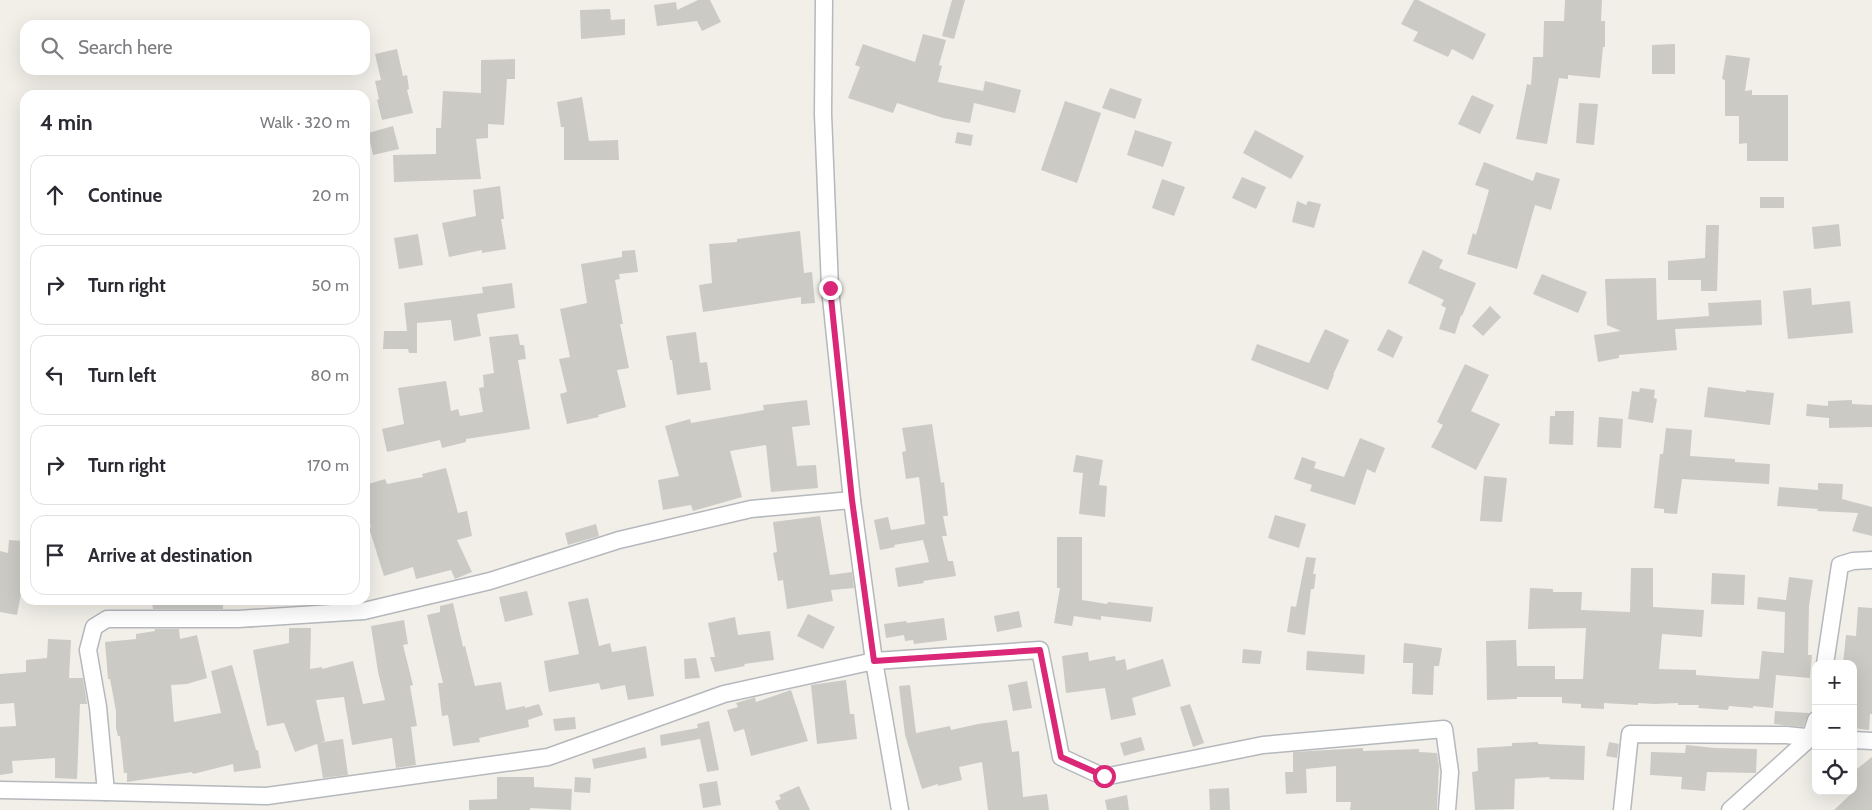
<!DOCTYPE html>
<meta charset="utf-8">
<style>
body{margin:0;font-family:Cabin,sans-serif;background:#f2f2f3;color:#2b2b33}
.controls{position:absolute;right:15px;bottom:15px;display:grid;overflow:hidden;border-radius:10px;box-shadow:0 5px 20px #0002}
.controls button{width:45px;height:45px;display:grid;place-items:center;padding:0;border:0;border-bottom:1px solid #e1e1e2;background:#fff;color:#2b2b33;font:25px sans-serif}
.stop{position:absolute;width:15px;height:15px;margin:-11px;border:4px solid #db2777;border-radius:50%;background:#fff}
.stop.end{background:#db2777;border-color:#fff;box-shadow:0 1px 5px #0008}
.list{margin:0;padding:0;list-style:none}
h2{display:flex;justify-content:space-between;align-items:center;height:65px;margin:0;padding:0 20px;font-size:21px}
h2 small{font-size:16px;font-weight:400;color:#7c7c81}
.list li{display:grid;grid-template-columns:32px 1fr auto;gap:15px;align-items:center;box-sizing:border-box;height:80px;margin:0 10px 10px;padding:0 10px;border:1px solid #e1e1e2;border-radius:15px}
.list b{display:block;font-size:19px;white-space:nowrap}
.list em{font-size:16px;font-style:normal;color:#7c7c81}
.icon{flex:none;width:28px;height:28px;fill:none;stroke:currentColor;stroke-width:2;stroke-linecap:round;stroke-linejoin:round}
.map{position:relative;flex:none;width:1872px;height:810px;overflow:hidden}
.search{position:absolute;background:#fff;box-shadow:0 5px 20px #0002;left:20px;top:20px;width:350px;height:55px;display:flex;align-items:center;gap:12px;box-sizing:border-box;padding:0 18px;border-radius:15px;color:#7c7c81;font-size:19px}
.panel{position:absolute;background:#fff;box-shadow:0 5px 20px #0002;left:20px;top:90px;width:350px;height:515px;border-radius:15px}
.map>svg:first-child{display:block}
.building{fill:#cccac5}
.lines{fill:none;stroke-linecap:round;stroke-linejoin:round}
.minor-casing{stroke:#b5b8bc;stroke-width:19}
.minor{stroke:#fff;stroke-width:16}
.route{stroke:#db2777;stroke-width:6}
</style>
<div class="map">
<svg width="1872" height="810" viewBox="0 0 1872 810">
<rect width="100%" height="100%" fill="#f1efe8"/>
<g class="building">
<polygon points="698,0 710,0 721,22 702,31 697,21 657,26 654,5 676,2 677,10"/>
<polygon points="952,0 965,0 954,39 942,36"/>
<polygon points="1414,0 1418,0 1486,34 1473,60 1452,49 1448,57 1413,41 1418,32 1401,24"/>
<polygon points="1565,0 1602,0 1601,21 1605,21 1605,47 1603,47 1600,78 1568,75 1568,79 1559,78 1547,144 1516,139 1527,84 1531,85 1533,57 1543,57 1544,21 1564,21"/>
<polygon points="610,9 611,20 625,19 625,35 581,39 580,10"/>
<polygon points="923,34 946,40 939,65 942,66 938,82 983,91 985,81 1021,90 1015,113 974,103 970,123 943,118 897,103 893,113 848,98 860,67 855,65 863,44 915,62"/>
<polygon points="1675,44 1675,74 1652,74 1652,45"/>
<polygon points="397,49 403,76 407,75 409,89 407,90 413,113 382,120 377,100 379,99 375,81 381,80 375,54"/>
<polygon points="1726,55 1750,58 1745,91 1752,90 1752,95 1788,95 1788,161 1747,161 1747,143 1739,144 1739,116 1725,116 1725,80 1722,79"/>
<polygon points="515,59 515,79 507,79 504,125 488,124 488,138 476,139 481,179 394,182 393,155 436,154 436,128 441,128 443,91 481,93 481,60"/>
<polygon points="1110,88 1142,99 1135,119 1102,108"/>
<polygon points="1472,95 1494,105 1480,134 1458,124"/>
<polygon points="582,97 589,141 618,140 619,160 564,160 564,127 561,127 557,102"/>
<polygon points="1065,101 1101,113 1077,183 1041,170"/>
<polygon points="1579,103 1598,104 1594,145 1576,143"/>
<polygon points="393,126 399,149 373,155 368,133"/>
<polygon points="1135,130 1172,142 1163,167 1127,155"/>
<polygon points="1255,130 1304,156 1291,179 1243,153"/>
<polygon points="957,132 973,135 971,146 955,143"/>
<polygon points="1484,162 1533,181 1536,172 1560,179 1551,210 1535,205 1517,269 1467,254 1473,233 1476,235 1489,190 1475,185"/>
<polygon points="1242,177 1266,187 1256,209 1232,198"/>
<polygon points="1162,179 1185,187 1174,216 1152,208"/>
<polygon points="500,186 504,219 501,219 506,249 482,253 482,250 449,257 442,223 476,216 473,190"/>
<rect x="1760" y="197" width="24" height="11"/>
<polygon points="1297,201 1306,205 1308,201 1321,204 1314,228 1292,222"/>
<polygon points="1839,224 1841,246 1814,249 1812,227"/>
<polygon points="1706,225 1719,225 1717,291 1701,291 1701,280 1668,280 1668,261 1705,258"/>
<polygon points="800,231 804,273 812,272 815,303 801,304 801,297 703,312 699,285 712,283 709,244 737,242 737,239"/>
<polygon points="418,234 423,265 399,269 394,238"/>
<polygon points="635,250 638,272 619,274 620,279 615,280 623,324 620,324 629,368 617,370 626,407 598,415 599,417 567,424 560,394 567,392 559,359 570,357 560,309 587,303 581,264 622,257 622,251"/>
<polygon points="1423,250 1443,260 1439,268 1476,283 1462,316 1461,315 1455,334 1439,329 1446,308 1441,305 1444,300 1408,283"/>
<polygon points="1542,274 1587,292 1578,313 1533,294"/>
<polygon points="1656,278 1657,320 1709,316 1708,303 1761,300 1762,325 1675,329 1677,350 1619,355 1619,358 1598,362 1594,335 1621,331 1607,325 1605,279"/>
<polygon points="512,283 515,308 477,314 481,336 454,341 451,320 417,323 417,353 409,353 408,349 383,349 384,331 407,331 404,303 483,293 482,287"/>
<polygon points="1811,288 1812,305 1850,301 1853,333 1788,339 1783,291"/>
<polygon points="1490,306 1501,317 1483,336 1472,326"/>
<polygon points="1325,329 1349,340 1333,375 1334,375 1328,390 1251,360 1257,344 1309,363"/>
<polygon points="1388,329 1403,337 1393,358 1377,350"/>
<polygon points="696,332 700,363 707,362 711,390 677,395 672,360 670,360 666,336"/>
<polygon points="518,334 520,345 524,345 526,359 518,360 530,429 466,439 466,442 442,448 440,440 387,452 382,429 404,424 398,388 446,381 451,411 458,409 460,416 483,412 479,388 484,387 483,375 494,373 489,337"/>
<polygon points="1465,364 1489,375 1471,411 1500,424 1476,470 1431,447 1443,425 1437,422"/>
<polygon points="1708,387 1746,392 1746,390 1774,393 1770,425 1704,417"/>
<polygon points="1640,388 1655,390 1654,398 1657,399 1653,423 1628,419 1632,391 1639,392"/>
<polygon points="807,400 810,425 792,427 797,466 816,465 818,488 771,492 766,445 730,451 742,497 693,511 691,505 663,510 658,480 679,476 665,426 690,419 691,423 764,410 763,405"/>
<polygon points="1852,400 1852,404 1872,405 1872,427 1829,428 1829,418 1806,416 1807,404 1828,406 1828,401"/>
<polygon points="1555,411 1574,411 1573,445 1549,444 1550,416 1555,416"/>
<polygon points="1599,417 1623,419 1621,448 1597,447"/>
<polygon points="932,424 941,483 944,482 948,516 943,516 947,536 942,536 948,561 953,561 956,576 923,581 924,583 898,587 895,568 929,562 923,540 894,545 895,547 880,550 874,520 888,517 891,530 925,524 919,477 906,479 902,452 906,451 902,428"/>
<polygon points="1666,428 1692,430 1690,456 1735,459 1735,462 1770,464 1769,484 1682,479 1677,514 1664,513 1664,509 1654,508 1660,454 1663,454"/>
<polygon points="1360,438 1385,448 1375,473 1367,469 1355,505 1310,491 1312,485 1294,479 1302,457 1316,462 1314,468 1344,477"/>
<polygon points="1076,455 1103,460 1099,485 1107,486 1105,517 1079,514 1083,473 1073,472"/>
<polygon points="446,468 458,513 467,511 472,536 457,540 472,572 455,579 451,570 416,579 413,567 384,576 369,528 371,527 365,504 365,485 385,479 387,484 423,477 422,474"/>
<polygon points="1484,476 1507,478 1502,522 1480,521"/>
<polygon points="1818,483 1843,484 1842,499 1872,507 1872,536 1852,531 1858,513 1817,511 1818,509 1777,506 1779,487 1818,490"/>
<polygon points="1275,515 1306,524 1299,548 1268,538"/>
<polygon points="820,516 830,575 852,572 854,588 831,590 833,601 787,609 783,580 778,581 773,553 777,552 773,522"/>
<polygon points="596,524 599,536 568,545 565,533"/>
<polygon points="1057,537 1082,537 1082,600 1107,604 1108,602 1153,607 1151,622 1101,616 1101,620 1074,616 1072,626 1054,623 1060,588 1057,588"/>
<polygon points="9,540 25,541 25,573 17,615 0,612 0,551 8,553"/>
<polygon points="1306,557 1316,558 1313,574 1316,574 1314,589 1311,589 1305,635 1287,632 1291,606 1296,607"/>
<polygon points="1631,568 1653,568 1653,607 1704,610 1702,637 1662,634 1659,669 1696,670 1696,675 1738,678 1759,679 1762,651 1784,653 1785,612 1757,609 1758,597 1786,600 1789,577 1813,580 1809,606 1808,655 1812,655 1810,678 1776,675 1773,708 1753,706 1753,708 1729,706 1728,710 1698,708 1699,705 1678,705 1678,703 1655,704 1638,703 1638,705 1604,703 1604,709 1581,708 1581,704 1562,703 1562,697 1517,697 1517,699 1487,700 1486,641 1516,640 1517,666 1555,666 1555,679 1583,679 1586,628 1528,629 1530,588 1553,589 1553,592 1582,592 1581,610 1630,612"/>
<polygon points="1712,573 1745,575 1744,605 1711,604"/>
<polygon points="527,591 533,615 505,622 499,597"/>
<polygon points="588,598 599,646 610,643 612,652 646,646 654,696 628,700 625,685 601,690 599,683 549,692 544,661 579,654 568,602"/>
<polygon points="170,600 223,600 223,609 153,609 152,602"/>
<polygon points="453,603 463,647 465,646 475,686 501,682 506,710 525,706 525,708 539,704 543,715 528,720 529,727 479,738 480,742 453,746 448,715 442,716 438,683 443,683 427,615 440,612 440,606"/>
<polygon points="1858,607 1872,608 1872,714 1870,714 1869,730 1853,728 1853,664 1843,664 1846,635 1856,636"/>
<polygon points="1019,611 1022,627 997,632 994,616"/>
<polygon points="808,614 835,627 823,649 797,636"/>
<polygon points="735,617 738,635 770,631 774,660 744,664 745,666 715,672 710,657 715,657 708,623"/>
<polygon points="944,618 947,640 914,644 913,640 905,641 904,635 886,638 884,624 906,621 907,623"/>
<polygon points="404,620 408,644 403,645 413,685 410,686 417,726 411,727 416,765 396,768 392,738 352,745 344,697 316,700 325,741 295,752 284,723 267,726 253,650 289,643 289,628 311,628 310,669 322,667 322,669 353,661 363,704 385,700 378,672 371,626"/>
<polygon points="155,629 179,629 180,639 197,635 207,678 187,684 171,685 174,722 221,713 211,671 232,665 256,750 258,750 261,768 234,772 233,764 193,774 192,772 127,782 127,773 124,773 120,736 118,736 116,728 116,711 110,679 108,679 105,642 136,639 136,634 155,631"/>
<polygon points="48,639 71,640 69,678 83,678 87,704 80,704 77,779 55,778 55,758 12,761 13,773 0,775 0,727 16,726 14,703 0,704 0,674 26,672 26,660 47,658"/>
<polygon points="1404,643 1442,648 1439,666 1434,666 1433,695 1412,694 1413,663 1403,663"/>
<polygon points="1243,649 1262,651 1260,664 1242,663"/>
<polygon points="1307,651 1365,655 1364,674 1306,670"/>
<polygon points="1088,652 1089,661 1115,656 1116,661 1125,659 1127,670 1163,659 1171,686 1132,698 1136,715 1111,720 1105,688 1066,693 1062,656"/>
<polygon points="696,658 700,678 685,679 684,659"/>
<polygon points="846,680 850,714 854,714 857,739 817,744 811,685"/>
<polygon points="1027,681 1032,708 1013,711 1008,685"/>
<polygon points="910,685 916,733 950,726 951,730 978,724 1007,720 1012,752 1019,751 1023,797 1047,794 1049,810 988,810 982,762 959,767 962,780 938,786 938,784 922,789 905,735 899,686"/>
<polygon points="791,690 808,741 751,756 744,729 734,732 727,710 738,707 736,703 753,698 755,697 756,702"/>
<polygon points="1190,704 1204,743 1193,747 1180,707"/>
<polygon points="1775,711 1809,713 1803,727 1774,724"/>
<polygon points="575,717 576,729 555,731 553,719"/>
<polygon points="709,721 719,770 707,772 700,739 661,746 660,735 698,728 697,724"/>
<polygon points="1141,737 1145,750 1124,756 1120,743"/>
<polygon points="343,739 348,775 323,778 317,743"/>
<polygon points="1538,742 1538,744 1585,746 1584,780 1549,779 1550,777 1515,779 1514,809 1475,810 1472,772 1478,771 1477,748 1512,746 1512,743"/>
<polygon points="1609,742 1619,744 1617,758 1606,756"/>
<polygon points="1686,745 1715,748 1757,749 1756,773 1707,772 1705,791 1681,789 1682,777 1650,775 1651,752 1685,753"/>
<polygon points="645,747 647,758 594,769 592,759"/>
<polygon points="1363,748 1363,751 1419,749 1419,752 1437,753 1439,766 1437,810 1350,810 1351,802 1336,802 1336,766 1306,769 1307,793 1286,794 1285,772 1293,772 1293,752"/>
<polygon points="1872,757 1872,810 1834,810 1853,792 1853,772"/>
<polygon points="497,777 534,777 534,787 572,789 571,810 530,808 530,810 469,810 469,800 497,799"/>
<polygon points="575,777 591,778 590,793 574,792"/>
<polygon points="717,781 721,805 703,808 699,784"/>
<polygon points="799,786 810,810 779,810 775,801 781,799 779,795"/>
<polygon points="1229,788 1230,810 1210,810 1209,789"/>
<polygon points="1127,795 1129,810 1107,810 1105,800"/>
</g>
<g class="lines">
<g class="minor-casing">
<g id="minor">
<polyline points="824,0 823,114 830,288 852,500 874,661 1040,650 1061,757 1104,777 1263,745 1444,729 1450,772 1447,810"/>
<polyline points="1825,664 1840,565 1853,561 1872,560"/>
<polyline points="1853,740 1872,741"/>
<polyline points="0,790 106,792 267,796 548,757 724,694 874,661 900,810"/>
<polyline points="106,792 98,707 88,650 94,627 107,619 238,619 364,611 490,581 619,540 751,509 852,500"/>
<polyline points="1622,810 1630,734 1786,735 1816,738"/>
<polyline points="1730,810 1810,738 1816,720"/>
</g>
</g>
<use href="#minor" class="minor"/>
</g>
<g class="lines">
<polyline class="route" points="830,288 852,500 874,661 1040,650 1061,757 1104,776"/>
</g>
</svg>
<div class="controls">
<button>+</button>
<button>−</button>
<button><svg class="icon" aria-label="locate" viewBox="0 0 24 24"><circle cx="12" cy="12" r="6"/><path d="M12 2v4M12 18v4M2 12h4M18 12h4"/></svg></button>
</div>
<div class="stop" style="left:1104px;top:776px"></div>
<div class="stop end" style="left:830px;top:288px"></div>
<div class="search"><svg class="icon" aria-label="search" viewBox="0 0 24 24"><circle cx="10" cy="10" r="6"/><path d="M15 15l6 6"/></svg>Search here</div>
<section class="panel">
<h2>4 min<small>Walk · 320 m</small></h2>
<ul class="list">
<li><svg class="icon" aria-label="ahead" viewBox="0 0 24 24"><path d="M12 20V5M6 11l6-6 6 6"/></svg><div><b>Continue</b></div><em>20 m</em></li>
<li><svg class="icon" aria-label="right" viewBox="0 0 24 24"><path d="M7 20v-9h11M14 6l5 5-5 5"/></svg><div><b>Turn right</b></div><em>50 m</em></li>
<li><svg class="icon" aria-label="left" viewBox="0 0 24 24"><path d="M17 20v-9H6M10 6l-5 5 5 5"/></svg><div><b>Turn left</b></div><em>80 m</em></li>
<li><svg class="icon" aria-label="right" viewBox="0 0 24 24"><path d="M7 20v-9h11M14 6l5 5-5 5"/></svg><div><b>Turn right</b></div><em>170 m</em></li>
<li><svg class="icon" aria-label="arrive" viewBox="0 0 24 24"><path d="M6 21V4h12l-3 4 3 4H6"/></svg><div><b>Arrive at destination</b></div></li>
</ul>
</section>
</div>
